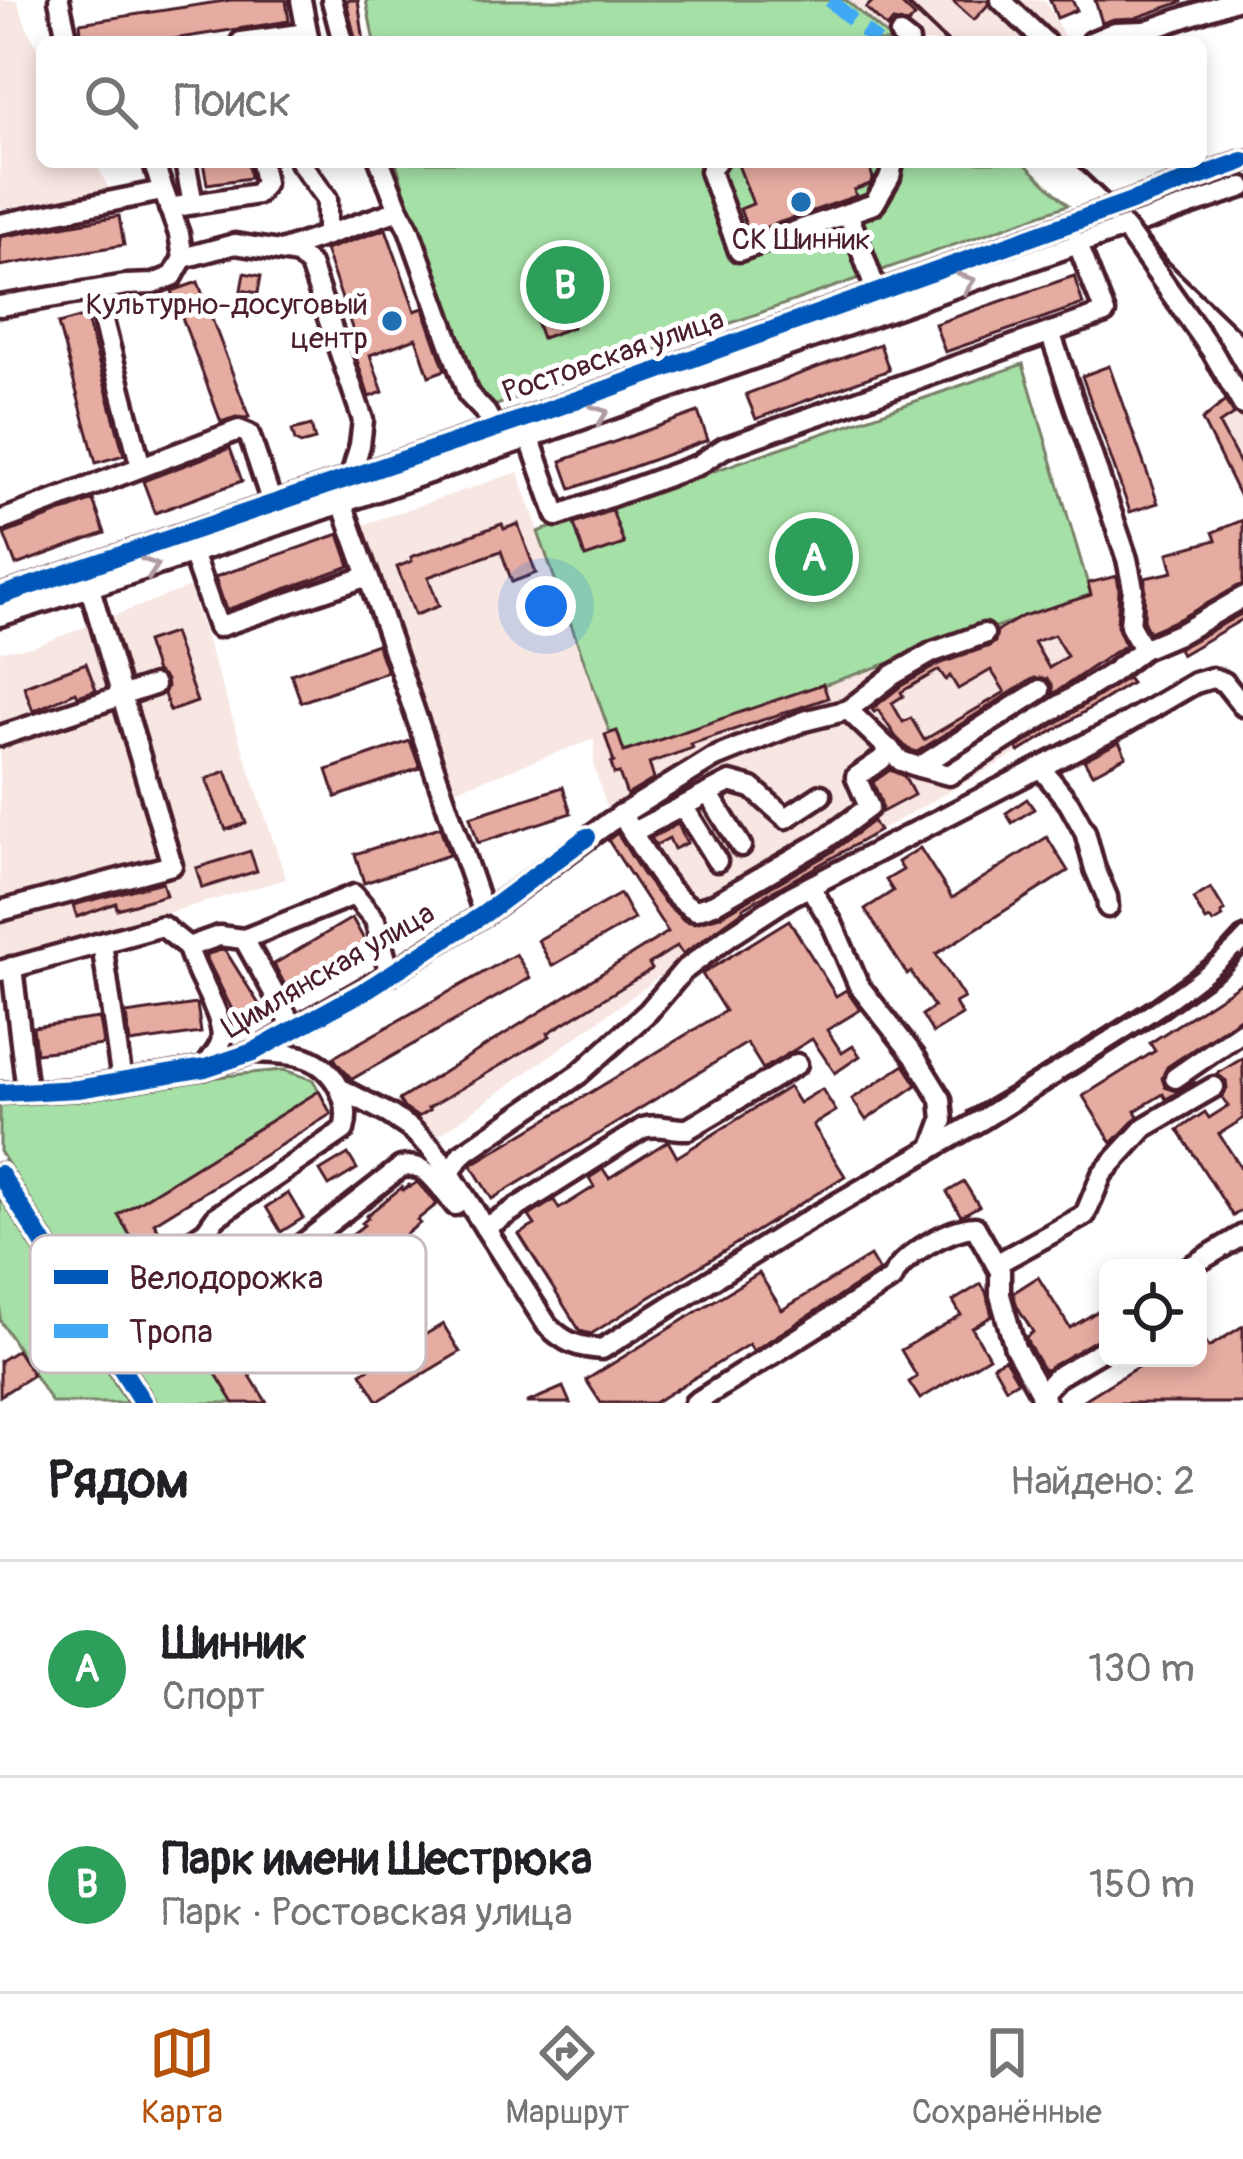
<!DOCTYPE html>
<html lang="ru">
<meta charset="utf-8">
<style>
body{margin:0;font-family:Pangolin,sans-serif;background:#f6f6f6;color:#202124}
.controls{position:absolute;right:36px;bottom:36px;display:grid;overflow:hidden;border-radius:18px;box-shadow:0 6px 18px #0003}
.controls button{width:108px;height:108px;display:grid;place-items:center;padding:0;border:0;border-bottom:3px solid #e0e0e0;background:#fff;color:#202124;font:60px sans-serif}
.you{position:absolute;left:546px;top:606px;width:42px;height:42px;margin:-30px;border:9px solid #fff;border-radius:50%;background:#1a73e8;box-shadow:0 0 0 18px #1a73e833}
.badge{display:grid;place-items:center;width:78px;height:78px;border-radius:50%;background:#b45309;color:#fff;font-size:39px;font-weight:700}
.pin{position:absolute;translate:-50% -50%;border:6px solid #fff;box-shadow:0 3px 12px #0006}
.list{margin:0;padding:0;list-style:none}
h2{display:flex;justify-content:space-between;align-items:center;height:156px;margin:0;padding:0 48px;font-size:51px}
h2 small{font-size:39px;font-weight:400;color:#757577}
.list li{display:grid;grid-template-columns:78px 1fr auto;gap:36px;align-items:center;box-sizing:border-box;height:216px;padding:0 48px;border-top:3px solid #e0e0e0}
.list b{display:block;font-size:45px;white-space:nowrap}
.list p{margin:0;font-size:39px;white-space:nowrap;color:#757577}
.list em{font-size:39px;font-style:normal;color:#757577}
.icon{flex:none;width:66px;height:66px;fill:none;stroke:currentColor;stroke-width:2;stroke-linecap:round;stroke-linejoin:round}
.map{position:relative;flex:none;width:1243px;height:1403px;overflow:hidden}
.search{position:absolute;background:#fff;box-shadow:0 6px 18px #0003;left:36px;right:36px;top:36px;height:132px;display:flex;align-items:center;gap:30px;box-sizing:border-box;padding:0 42px;border-radius:18px;color:#757577;font-size:45px}
.sheet{height:588px;background:#fff}
nav{display:flex;justify-content:space-around;align-items:center;box-sizing:border-box;height:168px;border-top:3px solid #e0e0e0;background:#fff;font-size:33px;color:#757577}
nav a{display:grid;justify-items:center;gap:6px}
nav .on{color:#b45309}
.map>svg:first-child{display:block}
.built{fill:#f8e6e3}
.green{fill:#a5e0a6;stroke:#788068;stroke-width:3}
.building{fill:#e6aca1;stroke:#4a1f2b;stroke-width:3;fill-rule:evenodd}
.lines{fill:none;stroke-linecap:round;stroke-linejoin:round}
.minor-casing{stroke:#4a1f2b;stroke-width:27}
.minor{stroke:#fff;stroke-width:18}
.rail{stroke:#4a1f2b;stroke-width:4.5}
.quiet{stroke:#3fa9f5;stroke-width:15;stroke-dasharray:30 15;stroke-linecap:butt}
.cycleway-casing{stroke:#fff;stroke-width:26}
.cycleway{stroke:#0057b8;stroke-width:18}
.oneway{stroke:#ae9aa0}
.poi-dot{fill:#1f6fb2;stroke:#fff;stroke-width:4.5}
.labels{text-anchor:middle;stroke-width:10;stroke-linejoin:round;paint-order:stroke}
.poi-label{font-size:30px;fill:#4a1f2b;stroke:#fff}
.street-label{font-size:30px;fill:#4a1f2b;stroke:#fff}
.key{fill:#fff;stroke:#c9bcbf;stroke-width:3}
.key-label{font-size:33px;fill:#4a1f2b}
</style>
<div class="map">
<svg width="1243" height="1403" viewBox="0 0 1243 1403">
<rect width="100%" height="100%" fill="#fff"/>
<filter id="ink" filterUnits="userSpaceOnUse"><feTurbulence type="fractalNoise" baseFrequency=".00833" numOctaves="2"/><feDisplacementMap in="SourceGraphic" scale="24" xChannelSelector="R" yChannelSelector="G"/><feConvolveMatrix kernelMatrix="1 2 1 2 8 2 1 2 1" color-interpolation-filters="sRGB"/></filter>
<g filter="url(#ink)">
<g class="built">
<polygon points="0,0 17,0 27,28 42,57 42,162 95,162 109,189 0,209"/>
<polygon points="846,0 1045,0 1067,42 894,42"/>
<polygon points="1243,388 1243,503 1202,420"/>
<polygon points="518,472 610,732 617,731 625,752 1091,595 1088,583 1134,573 1136,580 1172,572 1168,553 1215,540 1213,532 1243,520 1243,619 1181,655 1174,643 1158,647 1123,671 1130,683 1019,752 743,908 746,913 734,922 684,955 647,986 431,1141 385,1108 667,931 602,832 609,817 594,766 594,739 447,793 356,527"/>
<polygon points="189,587 286,879 0,961 0,651 33,647"/>
</g>
<g class="green">
<polygon points="366,0 846,0 894,42 374,42"/>
<polygon points="396,162 1023,162 1068,205 491,407 466,374 411,214"/>
<polygon points="1023,364 1091,595 624,752 617,732 610,733 538,532"/>
<path d="M284 1070 313 1080 319 1091 118 1215 234 1403H155L0 1151V1105C95 1097 189 1077 284 1070Z"/>
<polygon points="0,1196 127,1403 52,1403 0,1320"/>
</g>
<g class="building">
<polygon points="231,0 286,0 289,21 154,42 82,42 80,23"/>
<polygon points="346,0 358,0 364,42 356,42"/>
<polygon points="874,0 897,0 915,17 908,24 893,21 887,28 866,8"/>
<polygon points="952,0 988,0 988,5 974,20"/>
<polygon points="1050,0 1072,0 1077,10 1057,18"/>
<polygon points="1095,0 1182,0 1182,2 1135,18 1114,19 1102,23"/>
<polygon points="203,162 248,162 250,178 207,184"/>
<polygon points="737,162 868,162 873,178 870,184 854,190 856,196 749,233 740,209 753,204"/>
<polygon points="119,216 124,245 0,266 0,237"/>
<polygon points="386,229 415,311 423,308 445,370 429,376 416,338 370,355 383,392 369,397 348,333 353,331 325,250"/>
<polygon points="244,273 261,276 258,293 241,290"/>
<polygon points="1074,276 1083,304 945,352 935,324"/>
<polygon points="198,282 249,417 246,418 236,417 221,422 172,291"/>
<polygon points="559,299 563,308 566,307 573,327 542,338 533,313 537,312 536,307"/>
<polygon points="86,316 124,455 96,463 58,324"/>
<polygon points="880,344 889,370 756,419 746,394"/>
<polygon points="1109,366 1158,503 1130,512 1082,376"/>
<polygon points="1225,401 1234,414 1219,424 1243,469 1243,503 1202,420"/>
<polygon points="698,412 708,440 571,489 561,461"/>
<polygon points="311,425 315,440 301,444 295,441 292,430"/>
<polygon points="230,448 242,481 155,513 143,481"/>
<polygon points="93,500 105,533 16,565 4,534"/>
<polygon points="612,510 624,544 585,557 574,524"/>
<polygon points="1243,520 1243,584 1177,620 1149,632 1144,623 1145,578 1173,572 1168,553 1216,540 1213,532"/>
<polygon points="502,524 504,529 518,524 536,573 512,582 501,551 428,577 439,606 415,615 397,567 412,561 411,557"/>
<polygon points="339,534 350,566 226,610 215,577"/>
<path d="M1117 576 1119 589 1117 626 1125 645 1053 694 1052 684 1047 679 1034 678 917 752 908 749 896 737 878 710 874 712 872 709 901 686 939 664 990 646 995 642 997 631 1023 616 1091 595 1088 583ZM1054 635 1067 656 1049 668 1034 642ZM939 670 946 680 950 676 958 689 991 670 1005 692 924 740 911 718 903 722 892 703 903 696 901 692Z"/>
<polygon points="1243,613 1243,619 1181,655 1178,649"/>
<polygon points="173,633 197,702 170,711 164,694 167,687 166,680 156,672 146,642"/>
<polygon points="377,644 387,672 301,702 291,674"/>
<polygon points="86,663 96,690 78,696 76,692 33,711 24,686"/>
<polygon points="1127,678 1131,683 1019,752 1017,748"/>
<polygon points="823,684 828,698 691,744 693,748 649,763 654,779 627,795 619,773 614,774 611,763 614,762 605,735 617,731 624,752"/>
<polygon points="410,741 420,768 336,797 327,770"/>
<polygon points="1119,742 1126,756 1092,774 1084,760"/>
<polygon points="890,770 904,776 914,795 882,812 881,802 873,782"/>
<polygon points="226,771 246,823 226,830 206,779"/>
<polygon points="563,787 571,813 478,843 470,817"/>
<polygon points="1027,799 1034,809 1012,823 1006,813"/>
<polygon points="873,821 879,831 743,908 744,910 683,954 677,946 649,964 652,969 548,1033 550,1036 428,1108 430,1110 418,1117 404,1108 399,1100 668,932 608,840 617,833 643,875 664,902 685,921 695,923 720,916 830,853"/>
<polygon points="678,824 687,843 674,849 669,838 656,845 651,838"/>
<polygon points="440,827 449,855 364,883 355,854"/>
<polygon points="1047,837 1068,871 936,954 964,998 955,1003 962,1015 933,1033 922,1015 934,1007 911,972 907,974 865,909 893,891 886,880 903,870 898,862 920,848 952,898"/>
<polygon points="250,851 257,871 202,888 196,868"/>
<polygon points="162,882 166,895 117,909 116,903 77,917 73,905"/>
<polygon points="1211,888 1225,911 1221,913 1223,917 1213,923 1210,919 1206,921 1193,899"/>
<polygon points="620,894 634,919 552,966 538,940"/>
<polygon points="352,918 366,943 287,989 274,964"/>
<polygon points="789,920 836,996 846,990 860,1010 827,1030 842,1053 853,1046 860,1056 835,1073 812,1039 763,1069 747,1043 492,1199 471,1165 725,1011 702,974"/>
<polygon points="221,950 225,950 260,1006 237,1020 205,955"/>
<polygon points="516,954 530,978 352,1079 337,1063 334,1057"/>
<polygon points="1243,982 1243,1016 1167,1067 1162,1078 1165,1087 1175,1091 1196,1082 1166,1099 1163,1094 1135,1111 1138,1116 1112,1143 1083,1096 1155,1051 1150,1043"/>
<polygon points="197,1004 201,1033 130,1043 126,1014"/>
<polygon points="99,1018 103,1045 36,1053 33,1027"/>
<polygon points="1243,1058 1243,1119 1219,1134 1243,1171 1243,1209 1233,1216 1178,1130 1205,1112 1209,1118 1228,1106 1222,1097 1227,1088 1226,1081 1217,1074"/>
<polygon points="904,1065 917,1085 866,1120 852,1099"/>
<polygon points="789,1087 799,1103 822,1089 836,1111 813,1125 845,1176 591,1334 580,1331 519,1234 535,1225 529,1216 554,1200 559,1209 594,1187 589,1178 603,1169 609,1178 668,1141 677,1157"/>
<polygon points="319,1091 331,1114 154,1223 162,1235 140,1252 118,1215"/>
<polygon points="348,1154 357,1169 329,1186 320,1171"/>
<polygon points="417,1182 437,1204 417,1220 420,1223 396,1242 394,1239 349,1275 352,1278 304,1311 286,1287 295,1280 293,1278 300,1273 298,1271 334,1242 336,1244 341,1240 342,1242 364,1225 362,1223 368,1218 366,1216 402,1187 403,1190 409,1185 410,1187"/>
<polygon points="964,1182 979,1206 961,1216 947,1192"/>
<polygon points="288,1193 303,1218 281,1232 266,1207"/>
<polygon points="870,1256 879,1271 753,1351 749,1344 654,1403 601,1403 586,1380 759,1273 782,1310"/>
<polygon points="210,1261 216,1270 193,1284 267,1403 234,1403 164,1289"/>
<polygon points="1038,1277 1070,1328 1108,1305 1108,1334 1044,1371 1028,1343 1026,1337 1033,1332 1017,1306 1013,1293"/>
<polygon points="981,1284 986,1292 992,1316 972,1328 989,1357 920,1399 909,1382 917,1377 901,1350 961,1315 953,1301"/>
<polygon points="443,1324 460,1352 378,1401 361,1373"/>
<polygon points="1243,1326 1243,1403 1079,1403 1152,1358 1198,1358 1198,1329 1209,1347"/>
<polygon points="17,1350 33,1375 0,1396 0,1361"/>
<polygon points="1005,1359 1018,1381 1006,1388 993,1365"/>
<polygon points="563,1387 570,1403 526,1403"/>
</g>
<g class="lines">
<g class="minor-casing">
<g id="minor">
<polyline points="59,0 68,42"/>
<polyline points="301,0 309,42"/>
<polyline points="332,0 343,42"/>
<polyline points="1001,0 1045,42"/>
<polyline points="900,35 909,42"/>
<polyline points="241,42 307,33"/>
<polyline points="1091,42 1115,32 1145,31"/>
<polyline points="1149,42 1145,31 1235,0"/>
<polyline points="185,162 193,204"/>
<polyline points="300,162 327,199 327,235"/>
<polyline points="380,162 399,210"/>
<polyline points="716,162 710,171 739,251 874,204 890,177 893,162"/>
<polyline points="169,208 257,194 265,183 261,162"/>
<polyline points="848,213 877,293"/>
<polyline points="0,224 162,191"/>
<polyline points="1125,228 1212,351 1243,405"/>
<polyline points="281,251 399,210 409,229 468,394 486,413 494,428"/>
<polyline points="183,258 235,244 298,254 310,265 363,420 360,445 351,476"/>
<polyline points="98,290 104,325 141,467"/>
<polyline points="0,306 126,285 153,284 173,276 183,258 179,234 153,162"/>
<polyline points="1050,332 1127,559 1133,588 1130,626 1143,649"/>
<polyline points="530,439 557,516 698,465 724,448 1105,313 1077,242"/>
<polyline points="0,521 239,430 249,434 272,503"/>
<polyline points="192,553 218,627 368,576 342,503"/>
<polyline points="368,576 484,914"/>
<polyline points="0,596 535,415 1243,161"/>
<path d="M0 616C418 484 828 328 1243 187"/>
<polyline points="848,710 901,761 919,767 1040,690"/>
<polyline points="0,736 154,685"/>
<polyline points="919,767 949,775 1112,673 1143,649 1183,632 1243,597"/>
<polyline points="1041,768 1069,803 1085,832 1095,869 1107,897 1108,907"/>
<polyline points="708,793 741,846"/>
<polyline points="683,806 717,861"/>
<path d="M621 814C640 843 665 896 696 910L714 904 823 841 869 807 856 777 881 760 890 749"/>
<polyline points="633,832 730,782 752,788 786,818 821,795"/>
<polyline points="810,887 832,923 859,986 915,1057 941,1099 943,1120 933,1147"/>
<polyline points="0,911 172,865 90,588"/>
<polyline points="244,939 294,1029"/>
<polyline points="102,943 122,1082"/>
<path d="M188 947C194 974 227 1019 221 1042 219 1050 209 1061 205 1068"/>
<polyline points="12,967 27,1092"/>
<polyline points="0,971 162,926 188,947 219,936 244,939 354,895 375,920 390,974"/>
<polyline points="1175,1078 1243,1031"/>
<path d="M341 1089 389 1114 411 1129 431 1148 450 1173 547 1325C565 1343 577 1347 602 1349L781 1236 983 1119 1159 1008 1221 963 1243 939"/>
<polyline points="0,1093 78,1089 205,1068 253,1052 390,974 484,914 611,821 713,758 804,721 848,710 893,675 933,652 984,634"/>
<polyline points="450,1173 461,1155 579,1074 648,1012 683,971 728,937 791,896 1123,725 1195,683 1212,678 1224,682 1243,706"/>
<polyline points="0,1174 143,1403"/>
<path d="M485 1228 643 1128C660 1123 671 1130 688 1129L797 1064"/>
<polyline points="206,1231 228,1262 272,1289 303,1340"/>
<polyline points="996,1264 1085,1215 1102,1174 1145,1127 1214,1087"/>
<polyline points="1188,1268 1243,1235"/>
<path d="M258 1279 401 1167C428 1162 439 1186 455 1205"/>
<path d="M86 1312 206 1231 216 1217 344 1130C352 1102 335 1068 306 1058 291 1053 273 1053 256 1052"/>
<polyline points="1040,1395 1057,1377 1108,1347"/>
<path d="M695 1403 892 1279C901 1255 950 1228 975 1227L1000 1271V1295L1015 1348 1046 1403"/>
</g>
</g>
<use href="#minor" class="minor"/>
<g class="rail">
<polyline points="903,0 947,42"/>
<polyline points="1074,162 1119,205 1164,258 1243,334"/>
<path d="M1063 1080C1124 1041 1186 1006 1239 956"/>
<path d="M968 1112C1021 1081 1075 1050 1127 1017 1169 990 1210 963 1243 926"/>
</g>
<polyline class="quiet" points="830,0 877,42"/>
<g class="cycleway-casing">
<g id="cycleway">
<polyline points="0,596 535,415 1243,161"/>
<polyline points="0,1093 78,1089 205,1068 253,1052 366,990 484,914 587,837"/>
<polyline points="0,1174 143,1403"/>
</g>
</g>
<use href="#cycleway" class="cycleway"/>
</g>
<defs><path id="oneway-chevron" d="M-2-3.5L2.5 0L-2 3.5" fill="none" stroke-width="1.6" stroke-linecap="round" stroke-linejoin="round" transform="scale(3)"/></defs>
<g class="oneway">
<use href="#oneway-chevron" transform="translate(967 282) rotate(-19)"/>
<use href="#oneway-chevron" transform="translate(600 414) rotate(-20)"/>
<use href="#oneway-chevron" transform="translate(151 567) rotate(-19)"/>
</g>
</g>
<g class="poi-dot">
<circle cx="801" cy="202" r="12"/>
<circle cx="392" cy="321" r="12"/>
</g>
<g class="labels">
<g class="poi-label">
<text x="801" y="249">СК Шинник</text>
<text x="368" y="314" text-anchor="end">Культурно-досуговый<tspan x="368" dy="34">центр</tspan></text>
</g>
<g class="street-label">
<text transform="translate(613 355) rotate(-19)" y="10">Ростовская улица</text>
<text transform="translate(328 970) rotate(-30)" y="10">Цимлянская улица</text>
</g>
</g>
<rect x="30" y="1235" width="396" height="138" rx="18" class="key"/>
<rect x="54" y="1270" width="54" height="14" fill="#0057b8"/>
<rect x="54" y="1324" width="54" height="14" fill="#3fa9f5"/>
<g class="key-label">
<text x="129" y="1289">Велодорожка</text>
<text x="129" y="1343">Тропа</text>
</g>
</svg>
<div class="controls">
<button><svg class="icon" aria-label="locate" viewBox="0 0 24 24"><circle cx="12" cy="12" r="6"/><path d="M12 2v4M12 18v4M2 12h4M18 12h4"/></svg></button>
</div>
<div class="you"></div>
<div class="pin badge" style="left:814px;top:557px;background:#2e9e5b">A</div>
<div class="pin badge" style="left:565px;top:285px;background:#2e9e5b">B</div>
<div class="search"><svg class="icon" aria-label="search" viewBox="0 0 24 24"><circle cx="10" cy="10" r="6"/><path d="M15 15l6 6"/></svg>Поиск</div>
</div>
<section class="sheet">
<h2>Рядом<small>Найдено: 2</small></h2>
<ul class="list">
<li><span class="badge" style="background:#2e9e5b">A</span><div><b>Шинник</b><p>Спорт</p></div><em>130 m</em></li>
<li><span class="badge" style="background:#2e9e5b">B</span><div><b>Парк имени Шестрюка</b><p>Парк · Ростовская улица</p></div><em>150 m</em></li>
</ul>
</section>
<nav>
<a class="on"><svg class="icon" aria-label="map" viewBox="0 0 24 24"><path d="M3 6l6-2 6 2 6-2v14l-6 2-6-2-6 2zM9 4v14M15 6v14"/></svg>Карта</a>
<a><svg class="icon" aria-label="directions" viewBox="0 0 24 24"><path d="M12 3l9 9-9 9-9-9zM9 14v-3h6M13 9l2 2-2 2"/></svg>Маршрут</a>
<a><svg class="icon" aria-label="saved" viewBox="0 0 24 24"><path d="M7 4h10v16l-5-4-5 4z"/></svg>Сохранённые</a>
</nav>
